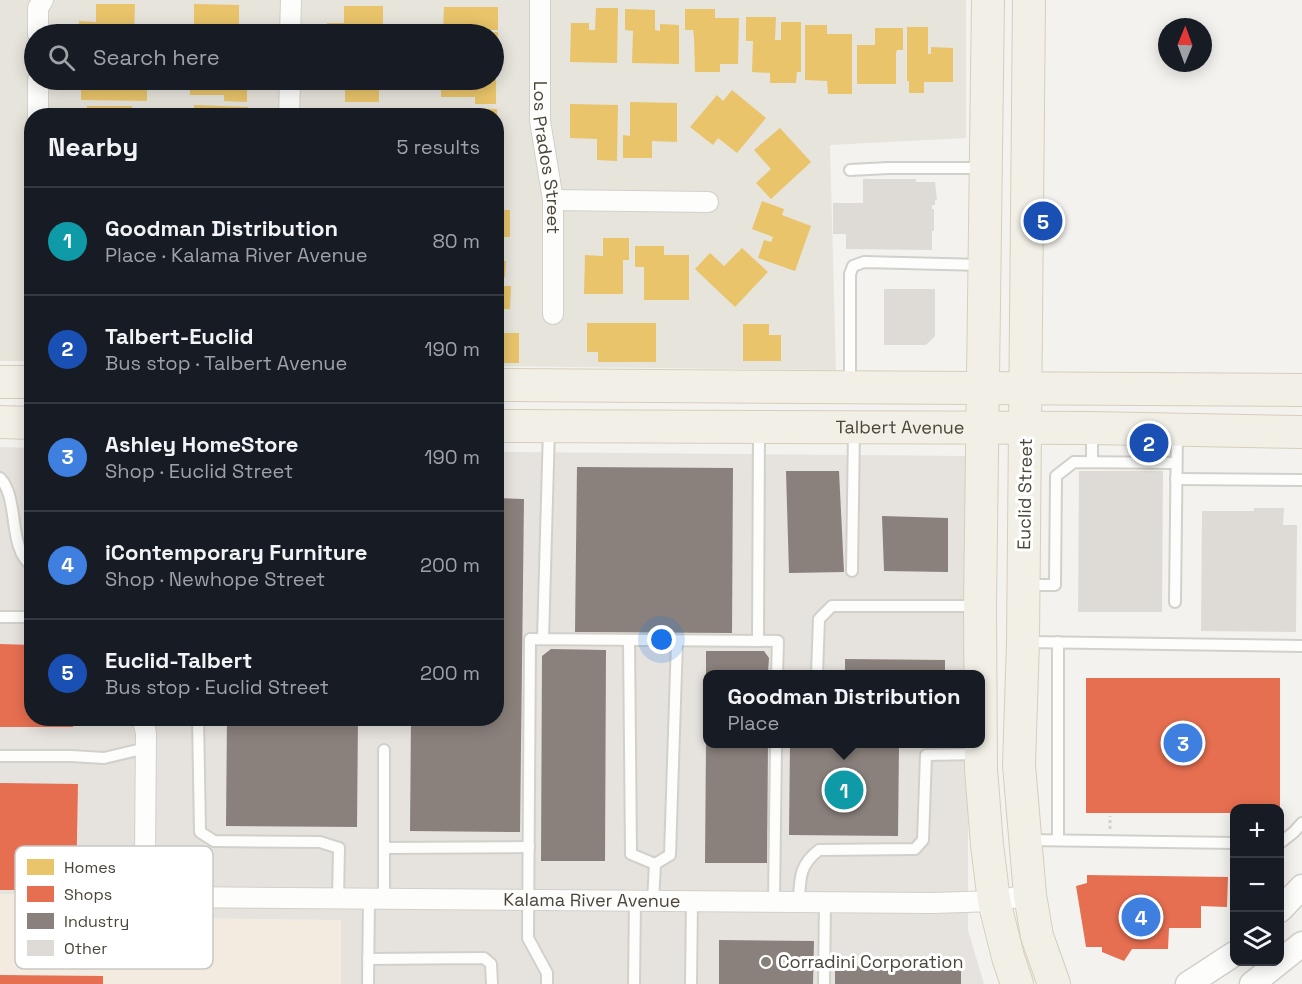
<!DOCTYPE html>
<meta charset="utf-8">
<style>
body{margin:0;font-family:"Space Grotesk",sans-serif;background:#242831;color:#f1f3f6}
.controls{position:absolute;right:18px;bottom:18px;display:grid;overflow:hidden;border-radius:12px;box-shadow:0 3px 15px #0003}
.controls button{width:54px;height:54px;display:grid;place-items:center;padding:0;border:0;border-bottom:2px solid #363941;background:#171b24;color:#f1f3f6;font:30px sans-serif}
.compass{position:absolute;left:1158px;top:18px;width:54px;height:54px;border-radius:50%;background:#171b24;box-shadow:0 3px 15px #0003;rotate:1deg}
.you{position:absolute;left:662px;top:640px;width:21px;height:21px;margin:-15px;border:4px solid #fff;border-radius:50%;background:#1a73e8;box-shadow:0 0 0 9px #1a73e833}
.badge{display:grid;place-items:center;width:39px;height:39px;border-radius:50%;background:#7c3aed;color:#fff;font-size:20px;font-weight:700}
.pin{position:absolute;translate:-50% -50%;border:3px solid #fff;box-shadow:0 2px 6px #0006}
.popup{position:absolute;left:703px;top:670px;width:282px;height:78px;box-sizing:border-box;display:grid;place-content:center;border-radius:12px;background:#171b24;filter:drop-shadow(0 2px 4px #0005);font-size:20px;white-space:nowrap;color:#9ea1a6}
.popup b{font-size:22px;color:#f1f3f6}
.popup::after{content:'';position:absolute;left:50%;top:100%;margin-left:-12px;border:12px solid transparent;border-top-color:#171b24}
.list{margin:0;padding:0;list-style:none}
h2{display:flex;justify-content:space-between;align-items:center;height:78px;margin:0;padding:0 24px;font-size:26px}
h2 small{font-size:20px;font-weight:400;color:#9ea1a6}
.list li{display:grid;grid-template-columns:39px 1fr auto;gap:18px;align-items:center;box-sizing:border-box;height:108px;padding:0 24px;border-top:2px solid #363941}
.list b{display:block;font-size:22px;white-space:nowrap}
.list p{margin:0;font-size:20px;white-space:nowrap;color:#9ea1a6}
.list em{font-size:20px;font-style:normal;color:#9ea1a6}
.icon{flex:none;width:33px;height:33px;fill:none;stroke:currentColor;stroke-width:2;stroke-linecap:round;stroke-linejoin:round}
.map{position:relative;flex:none;width:1302px;height:984px;overflow:hidden}
.search{position:absolute;background:#171b24;box-shadow:0 3px 15px #0003;left:24px;top:24px;width:480px;height:66px;display:flex;align-items:center;gap:15px;box-sizing:border-box;padding:0 21px;border-radius:33px;color:#9ea1a6;font-size:22px}
.panel{position:absolute;background:#171b24;box-shadow:0 3px 15px #0003;left:24px;top:108px;width:480px;height:618px;border-radius:24px}
.map>svg:first-child{display:block}
.residential{fill:#e7e4dc;fill-rule:evenodd}
.commercial{fill:#f3ebdf}
.industrial{fill:#e6e2de}
.homes{fill:#e9c46a}
.shops{fill:#e76f51}
.industry{fill:#8a817c}
.building{fill:#dedbd6}
.lines{fill:none;stroke-linecap:round;stroke-linejoin:round}
.service-casing{stroke:#d2d0cb;stroke-width:14}
.minor-casing{stroke:#d2d0cb;stroke-width:22}
.tertiary-casing{stroke:#d2d0cb;stroke-width:27}
.primary-casing{stroke:#d6cebb;stroke-width:34}
.path{stroke:#d3d2cc;stroke-width:3;stroke-dasharray:3 3;stroke-linecap:butt}
.service{stroke:#fdfdfc;stroke-width:10}
.minor{stroke:#fdfdfc;stroke-width:20}
.tertiary{stroke:#fdfdfc;stroke-width:24}
.primary{stroke:#f2efe6;stroke-width:32}
.poi-dot{fill:#868178;stroke:#fff;stroke-width:2}
.labels{text-anchor:middle;stroke-width:6;stroke-linejoin:round;paint-order:stroke}
.street-label{font-size:18px;fill:#4b4439;stroke:#fff}
.poi-label{font-size:18px;fill:#4b4439;stroke:#fff;text-anchor:start}
.key{fill:#fff;stroke:#c9c7c4;stroke-width:1.5}
.key-label{font-size:16px;fill:#4b4439}
</style>
<div class="map">
<svg width="1302" height="984" viewBox="0 0 1302 984">
<rect width="100%" height="100%" fill="#f4f2ee"/>
<path class="residential" d="M0 0H966V138L830 145 836 370 497 366 496 116H32L31 361H0ZM34 34H494V80H34Z"/>
<polygon class="commercial" points="0,894 127,894 184,918 341,920 341,984 0,984"/>
<polygon class="industrial" points="0,447 31,448 32,718 496,718 497,452 967,456 967,674 708,674 708,744 968,744 968,930 984,984 341,984 341,920 184,918 127,894 0,894"/>
<g class="homes">
<polygon points="96,4 135,4 134,34 79,34 79,21 96,22"/>
<polygon points="194,4 239,5 239,30 248,30 248,34 194,34"/>
<polygon points="344,6 383,6 383,24 399,25 399,34 327,34 327,23 344,23"/>
<polygon points="444,7 498,7 498,30 489,30 489,32 498,32 498,53 494,52 494,34 443,34"/>
<polygon points="596,8 618,8 617,63 570,62 571,23 589,23 589,30 595,30"/>
<polygon points="625,9 655,10 655,30 660,31 660,24 679,25 679,64 632,63 633,31 625,30"/>
<polygon points="685,9 715,9 715,18 739,18 738,64 720,64 720,72 695,72 694,37 693,30 685,30"/>
<polygon points="746,17 776,17 775,40 781,40 781,22 801,22 801,72 797,72 796,83 770,83 770,73 752,72 753,41 746,41"/>
<polygon points="805,25 827,25 827,34 852,34 852,94 828,94 827,81 805,80"/>
<polygon points="907,27 928,27 928,54 931,54 931,47 953,48 953,82 924,82 924,93 909,93 909,81 907,81"/>
<polygon points="875,28 903,28 903,50 897,50 896,53 896,84 857,84 857,45 875,45"/>
<polygon points="494,76 496,77 496,104 475,104 475,97 441,97 441,80 494,80"/>
<polygon points="81,80 131,80 131,83 147,83 147,101 81,100"/>
<polygon points="190,80 247,80 247,102 224,101 224,95 190,95"/>
<rect x="345" y="80" width="34" height="22"/>
<polygon points="732,90 766,118 737,153 718,138 713,145 690,127 717,95 723,101"/>
<polygon points="630,102 677,103 677,142 652,141 652,158 623,158 623,135 630,136"/>
<polygon points="570,104 618,105 617,161 597,160 597,139 570,138"/>
<polygon points="194,105 248,107 248,116 194,116"/>
<rect x="87" y="106" width="45" height="10"/>
<rect x="334" y="108" width="46" height="8"/>
<polygon points="443,108 497,109 497,116 443,116"/>
<polygon points="780,128 811,162 771,199 756,183 771,169 754,150"/>
<rect x="496" y="184" width="8" height="22"/>
<polygon points="762,201 784,209 782,215 811,226 795,271 758,258 764,240 771,242 773,237 752,229"/>
<rect x="496" y="210" width="14" height="27"/>
<polygon points="603,238 629,238 629,260 623,260 623,294 584,294 585,255 603,256"/>
<polygon points="635,246 664,246 664,255 689,255 689,300 644,300 644,267 635,267"/>
<polygon points="742,248 768,272 735,307 695,269 710,253 724,266"/>
<polygon points="496,261 506,261 505,277 496,277"/>
<polygon points="496,286 511,286 510,309 496,309"/>
<polygon points="496,316 502,316 502,333 519,333 519,363 496,363"/>
<polygon points="587,323 656,323 656,362 598,362 598,352 587,352"/>
<polygon points="743,324 769,324 769,335 781,335 781,361 743,361"/>
</g>
<g class="shops">
<polygon points="0,644 32,645 32,718 73,718 73,727 0,727"/>
<polygon points="1086,678 1280,678 1280,808 1234,808 1234,813 1086,813"/>
<polygon points="0,783 78,784 76,890 0,890"/>
<polygon points="1087,875 1228,877 1227,907 1201,906 1201,928 1169,928 1168,949 1132,949 1124,961 1102,952 1102,947 1086,947 1076,886 1087,883"/>
<polygon points="0,975 103,976 103,984 0,984"/>
</g>
<g class="industry">
<polygon points="577,467 733,468 732,633 575,632"/>
<polygon points="786,471 839,471 844,572 789,573"/>
<polygon points="496,498 524,499 520,832 410,831 411,718 496,718"/>
<polygon points="882,516 948,518 948,572 884,571"/>
<polygon points="551,649 606,650 605,861 541,861 542,656"/>
<polygon points="706,651 764,651 769,658 768,674 706,674"/>
<polygon points="845,659 945,660 945,674 845,674"/>
<polygon points="227,718 358,718 357,827 226,826"/>
<polygon points="706,744 768,744 767,863 705,863"/>
<polygon points="844,744 944,744 944,746 899,746 898,836 789,835 790,745 844,745"/>
<polygon points="719,940 814,941 813,984 719,984"/>
<polygon points="835,966 961,967 961,984 835,984"/>
</g>
<g class="building">
<polygon points="863,179 916,179 916,182 935,182 937,200 935,200 935,205 932,205 932,209 934,209 934,231 932,231 932,250 846,249 846,234 833,234 833,203 863,203"/>
<polygon points="884,289 935,289 935,336 926,345 884,345"/>
<polygon points="1079,471 1163,471 1162,612 1078,612"/>
<polygon points="1254,508 1284,508 1283,525 1297,525 1296,632 1201,631 1202,511 1254,511"/>
</g>
<g class="lines">
<g class="service-casing">
<g id="service">
<polyline points="850,170 888,168 982,168"/>
<polyline points="850,384 850,274 853,266 864,262 982,265"/>
<polyline points="1092,432 1092,462"/>
<path d="M0 478C20 499 7 548 32 566"/>
<polyline points="1176,479 1302,480"/>
<polyline points="852,571 854,430"/>
<polyline points="1027,585 1055,585 1056,476 1074,462 1176,463"/>
<polyline points="1175,602 1177,431"/>
<polyline points="0,617 32,617"/>
<polyline points="543,639 549,429"/>
<polyline points="629,640 631,854 655,864 670,855 677,641"/>
<polyline points="758,641 759,428"/>
<polyline points="1026,642 1302,646"/>
<polyline points="817,674 819,619 832,606 977,606"/>
<polyline points="198,718 200,832 214,841 320,842 339,848 338,899"/>
<polyline points="0,756 71,756 104,758 146,748"/>
<polyline points="1028,840 1234,843"/>
<polyline points="1058,840 1058,642"/>
<polyline points="1280,843 1294,832 1302,823"/>
<polyline points="384,848 529,847"/>
<polyline points="384,899 384,750"/>
<polyline points="653,901 655,864"/>
<polyline points="774,902 776,744"/>
<path d="M799 902C800 879 799 865 819 850L915 849 923 840 926 755 979 754"/>
<polyline points="368,959 484,958 491,964 492,984"/>
<polyline points="368,984 369,899"/>
<polyline points="547,984 547,973 528,938 530,639 778,641 777,674"/>
<polyline points="634,984 635,901"/>
<polyline points="691,984 692,901"/>
<polyline points="824,984 825,902"/>
</g>
</g>
<g class="minor-casing">
<g id="minor">
<path id="s1" d="M540 0V121L553 200V314"/>
<polyline points="38,34 38,8 43,0"/>
<polyline points="290,34 291,0"/>
<polyline points="38,80 38,116"/>
<polyline points="289,116 290,80"/>
<polyline points="553,200 708,202"/>
<path id="s2" d="M142 718 146 733 145 855C147 877 153 884 171 897L933 903 994 901 1030 895"/>
</g>
</g>
<g class="tertiary-casing">
<g id="tertiary">
<polyline points="1280,910 1302,887"/>
<polyline points="1188,984 1234,954"/>
<polyline points="1252,984 1302,944"/>
</g>
</g>
<g class="primary-casing">
<g id="primary">
<polyline points="988,0 980,606 981,769 987,845 994,901 1008,957 1017,984"/>
<polyline points="1029,0 1023,642 1019,765 1030,895 1037,936 1054,984"/>
<polyline points="0,382 32,382"/>
<polyline points="496,385 1302,390"/>
<polyline points="0,422 32,423"/>
<path id="s3" d="M496 426 1091 428 1302 432"/>
</g>
</g>
<polyline class="path" points="1110,829 1110,816"/>
<use href="#service" class="service"/>
<use href="#minor" class="minor"/>
<use href="#tertiary" class="tertiary"/>
<use href="#primary" class="primary"/>
</g>
<circle class="poi-dot" cx="766" cy="962" r="6"/>
<g class="labels">
<g class="street-label">
<text dy="6" stroke="none"><textPath href="#s1" startOffset="158">Los Prados Street</textPath></text>
<text dy="6" stroke="none"><textPath href="#s3" startOffset="404">Talbert Avenue</textPath></text>
<text transform="translate(1025 494) rotate(-89)" y="6">Euclid Street</text>
<text dy="6" stroke="none"><textPath href="#s2" startOffset="610">Kalama River Avenue</textPath></text>
</g>
<g class="poi-label">
<text x="778" y="968">Corradini Corporation</text>
</g>
</g>
<rect x="15" y="846" width="198" height="123" rx="9" class="key"/>
<rect x="27" y="859" width="27" height="16" fill="#e9c46a"/>
<rect x="27" y="886" width="27" height="16" fill="#e76f51"/>
<rect x="27" y="913" width="27" height="16" fill="#8a817c"/>
<rect x="27" y="940" width="27" height="16" fill="#dedbd6"/>
<g class="key-label">
<text x="64" y="873">Homes</text>
<text x="64" y="900">Shops</text>
<text x="64" y="927">Industry</text>
<text x="64" y="954">Other</text>
</g>
</svg>
<div class="controls">
<button>+</button>
<button>−</button>
<button><svg class="icon" aria-label="layers" viewBox="0 0 24 24"><path d="M12 4l9 5-9 5-9-5zM3 14l9 5 9-5"/></svg></button>
</div>
<svg class="compass" viewBox="-18 -18 36 36"><path d="M0-13l5 13h-10z" fill="#e53935"/><path d="M0 13l5-13h-10z" fill="#9ea1a6"/></svg>
<div class="you"></div>
<div class="pin badge" style="left:844px;top:790px;background:#0f9aa8">1</div>
<div class="popup"><b>Goodman Distribution</b>Place</div>
<div class="pin badge" style="left:1149px;top:443px;background:#1a4fb4">2</div>
<div class="pin badge" style="left:1183px;top:743px;background:#3f7fe0">3</div>
<div class="pin badge" style="left:1141px;top:917px;background:#3f7fe0">4</div>
<div class="pin badge" style="left:1043px;top:221px;background:#1a4fb4">5</div>
<div class="search"><svg class="icon" aria-label="search" viewBox="0 0 24 24"><circle cx="10" cy="10" r="6"/><path d="M15 15l6 6"/></svg>Search here</div>
<section class="panel">
<h2>Nearby<small>5 results</small></h2>
<ul class="list">
<li><span class="badge" style="background:#0f9aa8">1</span><div><b>Goodman Distribution</b><p>Place · Kalama River Avenue</p></div><em>80 m</em></li>
<li><span class="badge" style="background:#1a4fb4">2</span><div><b>Talbert-Euclid</b><p>Bus stop · Talbert Avenue</p></div><em>190 m</em></li>
<li><span class="badge" style="background:#3f7fe0">3</span><div><b>Ashley HomeStore</b><p>Shop · Euclid Street</p></div><em>190 m</em></li>
<li><span class="badge" style="background:#3f7fe0">4</span><div><b>iContemporary Furniture</b><p>Shop · Newhope Street</p></div><em>200 m</em></li>
<li><span class="badge" style="background:#1a4fb4">5</span><div><b>Euclid-Talbert</b><p>Bus stop · Euclid Street</p></div><em>200 m</em></li>
</ul>
</section>
</div>
